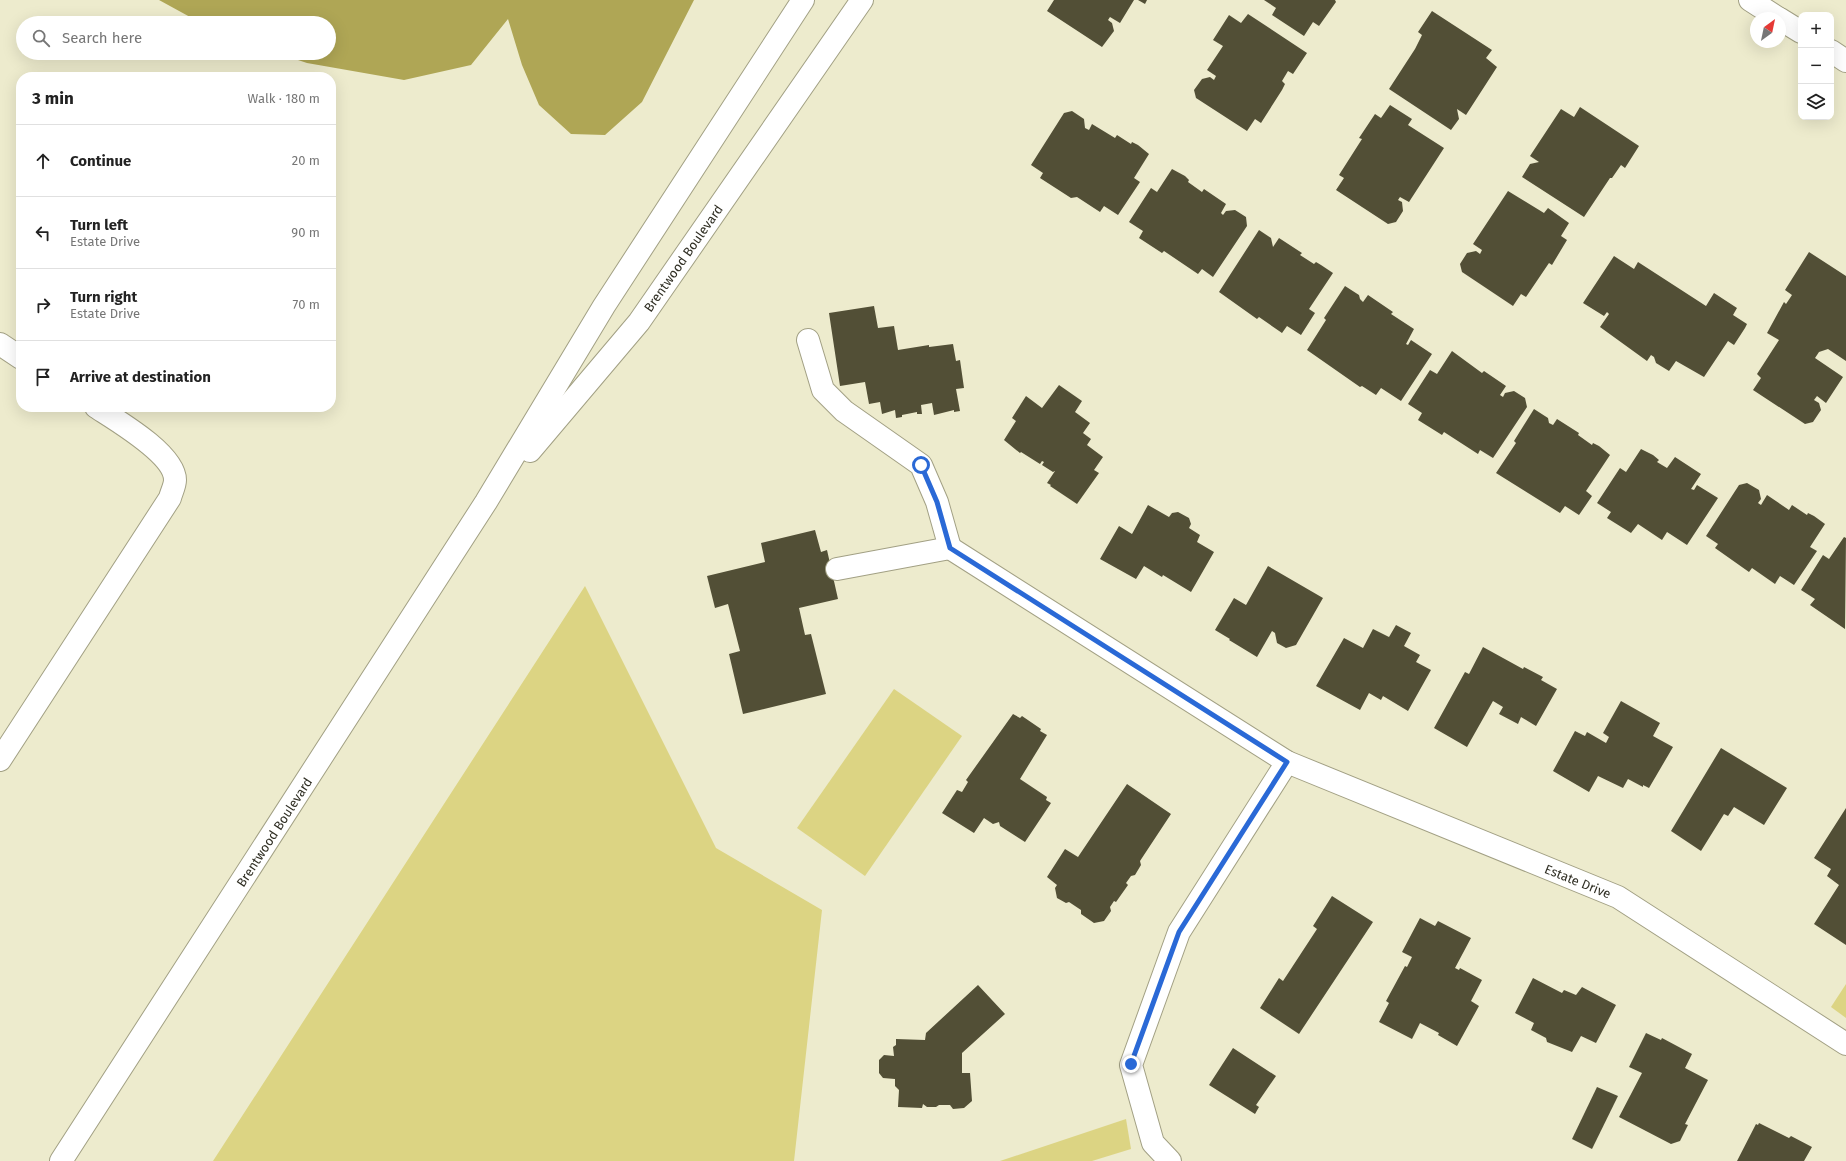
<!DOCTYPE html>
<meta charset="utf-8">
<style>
body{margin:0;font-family:"Fira Sans",sans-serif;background:#f2f2f2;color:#222}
.controls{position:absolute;right:12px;top:12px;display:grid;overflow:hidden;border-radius:8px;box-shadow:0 4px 16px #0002}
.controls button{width:36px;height:36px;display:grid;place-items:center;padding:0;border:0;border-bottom:1px solid #e0e0e0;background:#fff;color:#222;font:20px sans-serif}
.compass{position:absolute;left:1750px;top:12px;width:36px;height:36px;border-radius:50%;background:#fff;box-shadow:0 4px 16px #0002;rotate:33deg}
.stop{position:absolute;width:12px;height:12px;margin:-9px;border:3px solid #2a69d6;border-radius:50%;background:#fff}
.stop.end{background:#2a69d6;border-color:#fff;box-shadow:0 1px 4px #0008}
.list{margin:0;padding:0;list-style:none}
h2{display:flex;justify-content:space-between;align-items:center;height:52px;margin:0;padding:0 16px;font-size:17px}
h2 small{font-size:13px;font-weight:400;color:#767676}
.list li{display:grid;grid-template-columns:26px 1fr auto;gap:12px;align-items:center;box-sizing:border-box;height:72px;padding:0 16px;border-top:1px solid #e0e0e0}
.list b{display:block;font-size:15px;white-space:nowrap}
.list p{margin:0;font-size:13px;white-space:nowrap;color:#767676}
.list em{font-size:13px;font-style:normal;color:#767676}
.icon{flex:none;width:22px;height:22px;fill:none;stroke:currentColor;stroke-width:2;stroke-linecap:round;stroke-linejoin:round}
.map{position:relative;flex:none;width:1846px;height:1161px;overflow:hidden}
.search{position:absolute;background:#fff;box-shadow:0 4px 16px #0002;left:16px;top:16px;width:320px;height:44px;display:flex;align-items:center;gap:10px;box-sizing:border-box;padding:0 14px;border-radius:22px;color:#767676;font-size:15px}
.panel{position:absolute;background:#fff;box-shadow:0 4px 16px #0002;left:16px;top:72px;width:320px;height:340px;border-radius:16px}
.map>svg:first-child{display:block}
.green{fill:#dcd483}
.forest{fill:#afa655}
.building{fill:#524f36}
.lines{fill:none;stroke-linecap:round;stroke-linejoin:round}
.minor-casing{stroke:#a2a084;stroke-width:24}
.major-casing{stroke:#a2a084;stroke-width:24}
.minor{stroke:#fff;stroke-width:22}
.major{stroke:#fff;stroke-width:22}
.route{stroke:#2a69d6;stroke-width:5}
.labels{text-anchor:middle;stroke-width:4;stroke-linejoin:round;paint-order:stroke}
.street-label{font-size:13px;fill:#302f24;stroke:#fff}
</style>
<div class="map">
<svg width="1846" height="1161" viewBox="0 0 1846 1161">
<rect width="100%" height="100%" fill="#edebcd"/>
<g class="green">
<polygon points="585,586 716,848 822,910 794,1161 213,1161"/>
<polygon points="894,689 962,736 865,876 797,828"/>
<polygon points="1846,984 1846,1018 1831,1007"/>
<polygon points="1126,1119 1131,1149 1092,1161 1000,1161"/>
</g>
<polygon class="forest" points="159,0 694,0 642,102 605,135 571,134 539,105 522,65 508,19 471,65 404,80 307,63 277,53 329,53 329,23 201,23"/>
<g class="building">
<polygon points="1054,0 1134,0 1120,23 1110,17 1108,20 1112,23 1114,31 1102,47 1047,11"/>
<polygon points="1138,0 1147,0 1145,4"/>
<polygon points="1264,0 1335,0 1336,2 1319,26 1313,22 1304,36 1272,15 1276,8"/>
<polygon points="1432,11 1492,50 1486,58 1497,67 1466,115 1457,109 1459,119 1451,130 1389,89 1415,49 1422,35 1418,32"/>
<polygon points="1248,14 1307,53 1293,74 1288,71 1282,81 1285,84 1282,90 1261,123 1255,119 1247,131 1196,98 1194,90 1202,79 1210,77 1214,80 1216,76 1207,70 1223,46 1213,40 1229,15 1241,23"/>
<polygon points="1390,105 1412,119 1408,125 1444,148 1409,202 1400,197 1398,200 1402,202 1403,211 1396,222 1388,224 1336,190 1344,178 1339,175 1362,139 1359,138 1375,114 1381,118"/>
<polygon points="1580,107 1639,146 1625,168 1621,165 1612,178 1610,178 1584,217 1522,177 1530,164 1539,162 1530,156 1561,109 1574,117"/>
<polygon points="1072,111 1084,119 1085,128 1089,130 1092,124 1115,138 1117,135 1131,144 1132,142 1138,145 1149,154 1134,178 1140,182 1118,215 1104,206 1100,212 1077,197 1071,198 1040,178 1043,173 1031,165 1064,113"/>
<polygon points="1172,169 1185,176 1189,180 1188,182 1202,192 1204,189 1226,204 1221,213 1223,215 1226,211 1235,210 1246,217 1247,226 1213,277 1202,269 1198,274 1164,251 1162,253 1139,238 1143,231 1129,222 1151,188 1157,192"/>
<polygon points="1508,191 1544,213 1548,208 1569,223 1561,236 1567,240 1552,265 1549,263 1526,297 1521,294 1513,306 1462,272 1460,264 1467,253 1476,251 1480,254 1482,250 1473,244"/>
<polygon points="1259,230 1271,238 1273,247 1279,238 1302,253 1300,255 1314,264 1316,262 1321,265 1333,273 1309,309 1315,313 1301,335 1287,326 1282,333 1259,317 1257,319 1219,292"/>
<polygon points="1809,252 1846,276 1846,361 1828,349 1819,352 1815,358 1843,377 1826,403 1817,396 1814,400 1819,403 1821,410 1813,422 1805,424 1753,390 1761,378 1757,374 1779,340 1767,333 1784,302 1786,304 1792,295 1785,290"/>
<polygon points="1614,256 1634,269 1638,262 1706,306 1714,293 1737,308 1733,315 1747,324 1745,328 1734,345 1728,341 1704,377 1676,361 1669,371 1656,363 1654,357 1651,355 1647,361 1600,327 1609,314 1607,312 1604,316 1583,303"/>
<polygon points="1345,286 1359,295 1360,299 1363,302 1368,295 1393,312 1391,314 1414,329 1406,344 1408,345 1411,340 1432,354 1401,401 1381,388 1376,395 1362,386 1360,387 1307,350 1326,320 1324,318"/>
<polygon points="874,306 878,328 894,326 898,350 929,345 929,347 953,344 956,361 960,360 964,388 956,389 960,411 954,412 954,410 934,415 932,403 921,405 922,414 917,414 917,412 902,415 902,417 896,418 895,410 882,414 880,402 869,404 865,382 840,386 829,313"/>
<polygon points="1452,351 1482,373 1484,371 1506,386 1500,395 1503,397 1505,393 1514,391 1525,398 1527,407 1493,458 1480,450 1478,454 1444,432 1442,435 1418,420 1422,413 1408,404 1430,370 1437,374"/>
<polygon points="1059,385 1082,401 1075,412 1090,423 1083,433 1091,439 1087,445 1103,457 1094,470 1099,473 1077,504 1050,486 1051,485 1047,483 1055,471 1053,472 1042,465 1044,462 1042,461 1040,464 1021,452 1020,453 1004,440 1016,421 1012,418 1026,396 1042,408"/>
<polygon points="1534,409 1548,418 1549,423 1553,425 1557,419 1579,433 1578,435 1592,445 1593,443 1599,446 1610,455 1586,491 1592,496 1579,515 1565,506 1560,513 1496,473 1516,443 1514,441"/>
<polygon points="1641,449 1653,455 1659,460 1657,462 1667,468 1675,457 1701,474 1691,489 1694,490 1697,485 1718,498 1687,545 1667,532 1662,540 1638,524 1631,533 1607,518 1611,512 1597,503 1620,468 1626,472"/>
<polygon points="1747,483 1759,490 1761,499 1758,503 1761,505 1767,495 1789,510 1792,505 1807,515 1808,513 1814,516 1825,524 1810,547 1817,551 1794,585 1780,576 1775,584 1752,568 1749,572 1715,548 1718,544 1706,536 1739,485"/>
<polygon points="1148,505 1169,517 1172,513 1178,512 1189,518 1191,524 1189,528 1200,535 1197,542 1214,552 1191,592 1163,575 1162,577 1144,566 1136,579 1100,559 1119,526 1132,534"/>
<polygon points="815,530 821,552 827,550 838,599 799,608 805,635 811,634 826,694 743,714 729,654 740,651 728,604 715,608 707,576 765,562 761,543"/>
<polygon points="1844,537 1846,538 1845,629 1810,605 1815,599 1801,590 1823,555 1829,559"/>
<polygon points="1268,566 1323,598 1296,645 1286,648 1277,643 1275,633 1272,631 1257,657 1229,640 1230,639 1215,630 1234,598 1246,605"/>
<polygon points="1396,625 1411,633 1404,646 1420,655 1416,662 1431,670 1408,711 1383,696 1381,700 1369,693 1360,710 1316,686 1344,638 1363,648 1373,629 1389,637"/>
<polygon points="1483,647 1523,669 1524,667 1543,677 1541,680 1557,689 1536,726 1521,717 1518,724 1499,714 1503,707 1493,701 1467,747 1434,728 1465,672 1469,674"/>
<polygon points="1621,701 1660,723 1653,736 1673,747 1649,788 1643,785 1643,787 1628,779 1623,788 1598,776 1589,792 1553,771 1575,731 1585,736 1587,732 1606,743 1609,737 1603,733"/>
<polygon points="1013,714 1020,718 1022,716 1041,729 1040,731 1047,735 1020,779 1047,797 1046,800 1051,803 1025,842 1000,826 999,822 993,824 984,818 974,833 942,813 957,790 962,792 968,782 966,780"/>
<polygon points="1721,748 1787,788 1764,825 1734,807 1728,816 1724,814 1701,851 1671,831"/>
<polygon points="1127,784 1171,814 1140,861 1141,865 1135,875 1131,876 1126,883 1128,885 1116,902 1114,901 1110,907 1111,911 1104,921 1094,923 1081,914 1081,910 1069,902 1066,903 1057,898 1055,888 1057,885 1047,877 1065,849 1078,857"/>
<polygon points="1846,808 1846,945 1814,924 1839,885 1827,876 1831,869 1814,858"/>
<polygon points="1332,896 1373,922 1299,1034 1260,1008 1279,978 1283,981 1317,929 1313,926"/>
<polygon points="1420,918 1435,926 1438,921 1471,938 1455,968 1459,970 1460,968 1482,980 1471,1001 1479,1006 1457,1046 1438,1035 1439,1033 1420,1023 1412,1039 1379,1022 1389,1003 1386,1001 1405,966 1407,967 1412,957 1402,952"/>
<polygon points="1533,978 1562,993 1564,990 1576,995 1582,987 1616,1005 1596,1043 1581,1036 1572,1052 1547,1042 1546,1038 1531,1030 1534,1023 1515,1013"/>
<polygon points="978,985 1005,1014 962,1053 962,1073 970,1073 972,1101 964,1108 953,1109 950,1105 939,1105 936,1107 927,1107 923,1104 922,1108 898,1107 899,1090 895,1086 895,1079 883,1078 879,1073 879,1060 884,1055 894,1056 893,1047 896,1045 896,1039 925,1040 926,1033"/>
<polygon points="1646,1033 1661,1040 1662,1038 1692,1054 1685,1068 1708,1080 1685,1124 1688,1125 1680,1141 1671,1144 1619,1117 1642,1073 1629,1067"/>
<polygon points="1233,1048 1276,1076 1256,1105 1259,1107 1255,1114 1209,1085"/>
<polygon points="1597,1087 1618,1096 1592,1149 1572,1139"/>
<polygon points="1759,1123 1789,1138 1791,1136 1812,1147 1804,1161 1737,1161 1756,1124 1758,1125"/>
</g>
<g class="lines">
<g class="minor-casing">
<g id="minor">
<polyline points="808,340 823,390 844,411 921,465 937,502 950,548"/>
<polyline points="0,344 21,358"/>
<polyline points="530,451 639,322 862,0"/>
<polyline points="950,548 1287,762 1618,897 1846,1044"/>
<polyline points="837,569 950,548"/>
<path d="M0 760 170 498C171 493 175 486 175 480 175 454 116 420 96 407"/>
<polyline points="61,1161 486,502 604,306 803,0"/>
<polyline points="1170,1161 1153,1143 1131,1065 1179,932 1287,762"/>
</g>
</g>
<g class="major-casing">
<g id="major">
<polyline points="1750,0 1778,18"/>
<polyline points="1780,19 1801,32"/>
<polyline points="1831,51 1846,61"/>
</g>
</g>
<use href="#minor" class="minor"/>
<use href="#major" class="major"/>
</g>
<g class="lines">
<polyline class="route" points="921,465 937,502 950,548 1287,762 1179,932 1131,1064"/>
</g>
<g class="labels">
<g class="street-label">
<text transform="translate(683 258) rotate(-55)" y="5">Brentwood Boulevard</text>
<text transform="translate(274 832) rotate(-57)" y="5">Brentwood Boulevard</text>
<text transform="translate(1578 881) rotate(22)" y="5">Estate Drive</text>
</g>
</g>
</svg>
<div class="controls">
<button>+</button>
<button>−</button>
<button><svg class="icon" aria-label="layers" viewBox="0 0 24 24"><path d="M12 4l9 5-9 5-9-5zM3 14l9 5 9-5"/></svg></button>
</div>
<svg class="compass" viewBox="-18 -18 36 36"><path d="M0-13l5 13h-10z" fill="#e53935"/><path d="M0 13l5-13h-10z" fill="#767676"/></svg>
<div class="stop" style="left:921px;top:465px"></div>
<div class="stop end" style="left:1131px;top:1064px"></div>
<div class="search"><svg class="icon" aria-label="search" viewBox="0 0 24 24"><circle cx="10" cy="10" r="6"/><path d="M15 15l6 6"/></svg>Search here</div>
<section class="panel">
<h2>3 min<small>Walk · 180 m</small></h2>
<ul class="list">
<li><svg class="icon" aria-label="ahead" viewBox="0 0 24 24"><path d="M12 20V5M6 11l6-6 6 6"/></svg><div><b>Continue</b></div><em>20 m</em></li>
<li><svg class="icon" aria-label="left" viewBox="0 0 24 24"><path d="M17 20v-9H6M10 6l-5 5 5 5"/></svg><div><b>Turn left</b><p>Estate Drive</p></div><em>90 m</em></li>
<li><svg class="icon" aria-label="right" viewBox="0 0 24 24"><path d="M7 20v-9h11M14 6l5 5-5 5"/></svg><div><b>Turn right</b><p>Estate Drive</p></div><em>70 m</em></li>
<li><svg class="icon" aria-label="arrive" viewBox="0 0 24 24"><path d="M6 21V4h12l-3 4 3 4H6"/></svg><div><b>Arrive at destination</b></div></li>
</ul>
</section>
</div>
